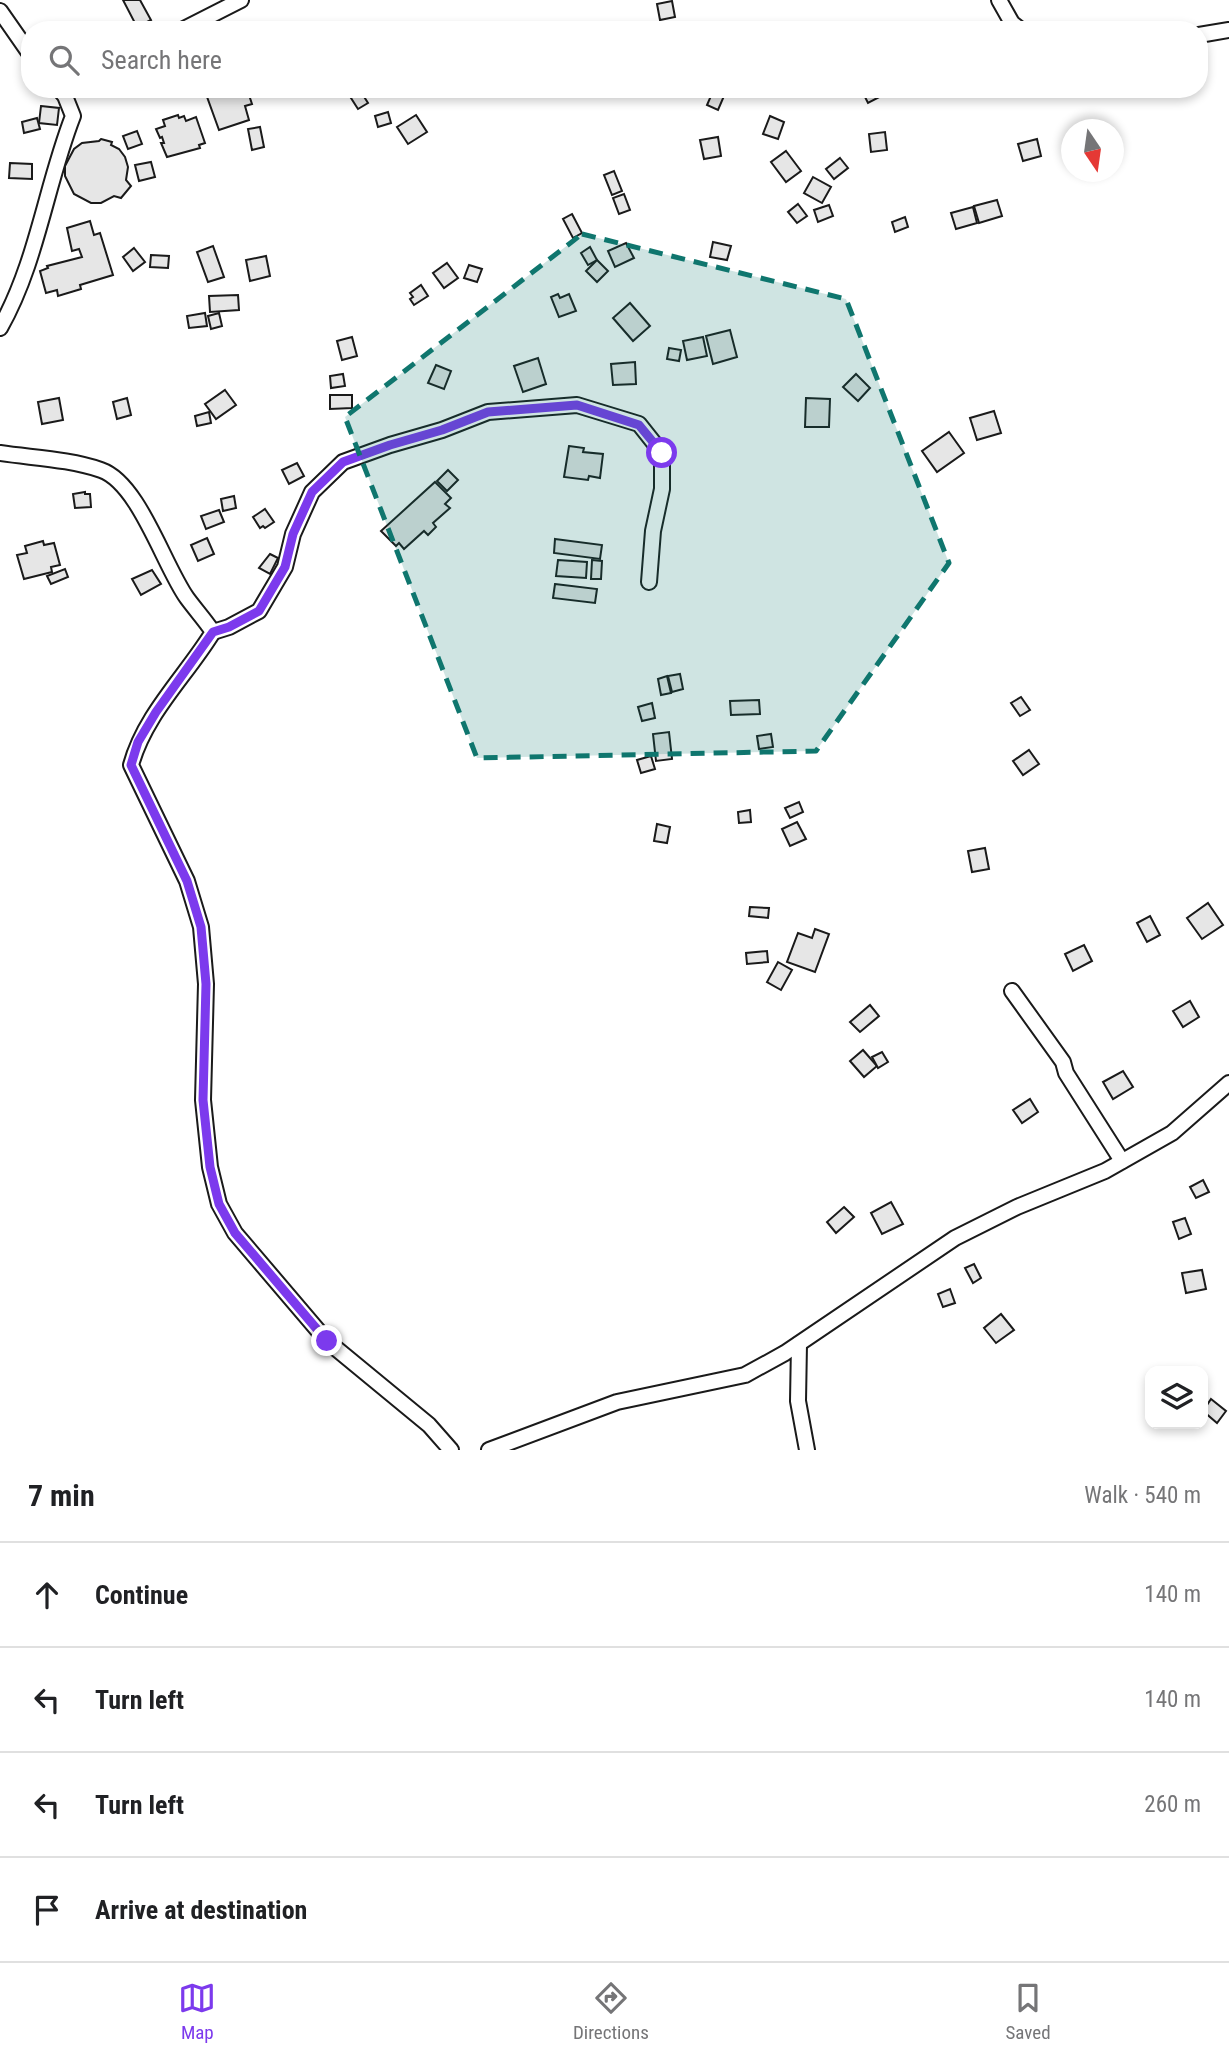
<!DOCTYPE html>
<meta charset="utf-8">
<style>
body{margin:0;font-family:"Roboto Condensed",sans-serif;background:#f2f2f2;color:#202124}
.controls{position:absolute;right:21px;bottom:21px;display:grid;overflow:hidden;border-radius:14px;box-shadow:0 4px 10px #0003}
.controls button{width:63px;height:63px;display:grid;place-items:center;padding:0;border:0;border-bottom:2px solid #e0e0e0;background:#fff;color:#202124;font:35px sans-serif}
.compass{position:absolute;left:1061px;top:119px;width:63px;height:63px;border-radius:50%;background:#fff;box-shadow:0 4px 10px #0003;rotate:167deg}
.stop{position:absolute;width:21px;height:21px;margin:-16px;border:5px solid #7c3aed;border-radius:50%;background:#fff}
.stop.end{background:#7c3aed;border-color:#fff;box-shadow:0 2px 7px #0008}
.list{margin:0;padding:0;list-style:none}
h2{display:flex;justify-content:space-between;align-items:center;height:91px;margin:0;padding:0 28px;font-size:30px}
h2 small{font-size:23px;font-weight:400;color:#757577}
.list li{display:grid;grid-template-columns:46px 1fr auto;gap:21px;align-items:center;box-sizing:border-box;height:105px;padding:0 28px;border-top:2px solid #e0e0e0}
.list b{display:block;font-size:26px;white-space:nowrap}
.list em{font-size:23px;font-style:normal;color:#757577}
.icon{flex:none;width:38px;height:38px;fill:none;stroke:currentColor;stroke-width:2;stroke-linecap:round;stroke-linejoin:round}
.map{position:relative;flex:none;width:1229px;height:1450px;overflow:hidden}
.search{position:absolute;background:#fff;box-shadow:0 4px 10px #0003;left:21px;right:21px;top:21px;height:77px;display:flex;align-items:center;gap:18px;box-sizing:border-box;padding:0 24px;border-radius:28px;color:#757577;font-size:26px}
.sheet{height:511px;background:#fff}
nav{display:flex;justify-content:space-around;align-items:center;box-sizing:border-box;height:98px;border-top:2px solid #e0e0e0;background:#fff;font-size:19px;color:#757577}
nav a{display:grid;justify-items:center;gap:4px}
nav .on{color:#7c3aed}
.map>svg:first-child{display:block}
.building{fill:#e6e6e6;stroke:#1a1a1a;stroke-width:2}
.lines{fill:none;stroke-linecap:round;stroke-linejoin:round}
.street-casing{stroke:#1a1a1a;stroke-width:18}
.street{stroke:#fff;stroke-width:14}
.route{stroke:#7c3aed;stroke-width:9}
.marked{fill:#0f766e;fill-opacity:0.2;stroke:#0f766e;stroke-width:5;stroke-dasharray:14 9;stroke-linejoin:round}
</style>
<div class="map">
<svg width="1229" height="1450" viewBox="0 0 1229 1450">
<rect width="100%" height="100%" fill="#fff"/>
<g class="building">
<polygon points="123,0 140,0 151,20 137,27"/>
<polygon points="672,1 675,17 660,20 657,4"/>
<polygon points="210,89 247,89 252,104 245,106 249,120 219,130 206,94 211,92"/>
<polygon points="714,89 727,89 718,110 707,105"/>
<polygon points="861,89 882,89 885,94 868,103"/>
<polygon points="361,92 368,103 358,109 351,98"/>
<polygon points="41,106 59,108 57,125 39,123"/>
<polygon points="388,112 391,123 378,127 375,116"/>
<polygon points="178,115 179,118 184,116 186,121 196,117 205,143 199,145 200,148 167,157 161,143 164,143 162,137 160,138 156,129 165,126 163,120"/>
<polygon points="416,115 427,132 408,144 397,127"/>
<polygon points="770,116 784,122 778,139 763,134"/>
<polygon points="37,118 40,129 24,133 22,122"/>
<polygon points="260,127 264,147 252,150 248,129"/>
<polygon points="137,131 142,144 128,149 123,136"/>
<polygon points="885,132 887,150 871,152 869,134"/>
<polygon points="718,137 721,156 704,159 700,140"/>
<polygon points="101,139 112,142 111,145 119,149 125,157 128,167 126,180 131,186 121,198 114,196 101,203 91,203 74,194 65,176 65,166 74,149 82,143 99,141"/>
<polygon points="1037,139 1041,156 1023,161 1018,144"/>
<polygon points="786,151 801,171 786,182 771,162"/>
<polygon points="840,158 848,168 834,179 826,169"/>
<polygon points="151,162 155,177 139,181 135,165"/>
<polygon points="10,163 32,164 32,179 9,178"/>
<polygon points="614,171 622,191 612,195 604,175"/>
<polygon points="813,177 831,187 822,203 804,193"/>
<polygon points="624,194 630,210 619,214 613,198"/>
<polygon points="997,200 1002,216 979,223 974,206"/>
<polygon points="798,204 807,216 797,223 788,212"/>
<polygon points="829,205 833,216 818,222 814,210"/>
<polygon points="973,207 977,223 956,229 951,213"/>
<polygon points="572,214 582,233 573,238 563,219"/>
<polygon points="905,217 908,227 895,232 892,222"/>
<polygon points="90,221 94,235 100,233 113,275 80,285 81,289 58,296 57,290 46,293 40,271 48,268 47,266 82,257 79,249 72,251 67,228"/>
<polygon points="713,242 731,246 727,260 710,257"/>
<polygon points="626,243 634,258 615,267 608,251"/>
<polygon points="213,246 224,277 208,282 197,252"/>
<polygon points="590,247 597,260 588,265 581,253"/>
<polygon points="134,248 145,262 133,271 123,257"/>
<polygon points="151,255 169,256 168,268 150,267"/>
<polygon points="266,256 270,276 250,281 246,260"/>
<polygon points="597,260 608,271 597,282 586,271"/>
<polygon points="447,263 458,278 444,288 433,273"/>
<polygon points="469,265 482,269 477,282 464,278"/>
<polygon points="421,285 428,296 414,305 410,299 413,297 410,293"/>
<polygon points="558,294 560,298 569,294 576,311 559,317 551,297"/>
<polygon points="238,295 239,310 210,312 209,296"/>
<polygon points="630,303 650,326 633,341 613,318"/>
<polygon points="205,313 207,326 189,328 187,316"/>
<polygon points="219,313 222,326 211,329 208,316"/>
<polygon points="730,330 737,357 713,364 706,336"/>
<polygon points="352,337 357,356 342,360 337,341"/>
<polygon points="703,337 707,356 687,360 683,341"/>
<polygon points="669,348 681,350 679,361 667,359"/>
<polygon points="538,358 546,384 523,392 514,366"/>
<polygon points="635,362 636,384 613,385 611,364"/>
<polygon points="436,365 451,371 444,389 428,383"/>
<polygon points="343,374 345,386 331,388 330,376"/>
<polygon points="856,374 870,388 858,401 843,387"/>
<polygon points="225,390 236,405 216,419 205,404"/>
<polygon points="330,395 352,395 352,408 330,409"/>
<polygon points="59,398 63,420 42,424 38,402"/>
<polygon points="127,398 131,415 117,419 113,402"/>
<polygon points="806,398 830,399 829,427 805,427"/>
<polygon points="994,411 1001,433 977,440 970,418"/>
<polygon points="209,412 211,423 197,426 195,416"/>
<polygon points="949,432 964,453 937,472 922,451"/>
<polygon points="569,446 584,448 583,452 603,454 600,478 589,476 588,480 564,477"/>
<polygon points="297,463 304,476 289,484 282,470"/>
<polygon points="448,470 458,480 447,491 437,481"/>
<polygon points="435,482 451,498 445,504 450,508 433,523 436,527 428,535 424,531 404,549 399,543 396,546 381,531"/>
<polygon points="85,492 85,494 90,494 91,507 75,508 73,494"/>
<polygon points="234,496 236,508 223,511 221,499"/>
<polygon points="265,509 274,522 265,528 263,526 260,528 253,517"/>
<polygon points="219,510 224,522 206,529 201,516"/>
<polygon points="207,538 214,554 198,561 191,545"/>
<polygon points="555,539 602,545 600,559 554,553"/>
<polygon points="43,541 44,545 54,543 60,565 51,567 52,572 24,579 17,555 27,553 25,546"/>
<polygon points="270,554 278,558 270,574 259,568"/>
<polygon points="558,560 587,562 586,578 556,576"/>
<polygon points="592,560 602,561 601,579 591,579"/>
<polygon points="65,569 68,577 51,584 47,576"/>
<polygon points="152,570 161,584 141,595 132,579"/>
<polygon points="555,584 597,589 595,603 553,598"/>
<polygon points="680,674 683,689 672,692 668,676"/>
<polygon points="667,676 671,693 661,695 658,679"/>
<polygon points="1021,697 1030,710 1020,716 1011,703"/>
<polygon points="759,700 760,714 731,715 730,701"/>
<polygon points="652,703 655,718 642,721 638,707"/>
<polygon points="669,732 672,759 656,761 653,734"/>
<polygon points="771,734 773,747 759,749 757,736"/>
<polygon points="1029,750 1039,764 1023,775 1013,761"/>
<polygon points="651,756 655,769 641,773 637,760"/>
<polygon points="799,802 803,812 790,818 785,808"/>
<polygon points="750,810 751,822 739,823 738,812"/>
<polygon points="797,822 806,839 790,846 782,829"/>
<polygon points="657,824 670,827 667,843 654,841"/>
<polygon points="985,848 989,869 972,872 968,851"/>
<polygon points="1208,903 1223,925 1202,939 1187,918"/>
<polygon points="750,907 769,908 768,918 749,916"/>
<polygon points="1150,916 1160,935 1147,942 1137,923"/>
<polygon points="815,929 829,934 815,972 787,962 798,933 812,938"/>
<polygon points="1084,945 1092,961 1073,971 1065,954"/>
<polygon points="767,951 768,962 747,964 746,953"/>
<polygon points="778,962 792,970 781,990 767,982"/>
<polygon points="1190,1001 1199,1017 1183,1027 1173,1011"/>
<polygon points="870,1005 879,1016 860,1032 850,1022"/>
<polygon points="863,1050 877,1066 864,1077 850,1061"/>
<polygon points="882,1052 888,1062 878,1068 872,1057"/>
<polygon points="1123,1071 1133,1087 1113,1099 1103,1082"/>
<polygon points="1030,1099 1038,1112 1022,1123 1013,1110"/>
<polygon points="1203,1180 1209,1192 1196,1198 1190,1187"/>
<polygon points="891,1202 903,1224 882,1234 871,1213"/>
<polygon points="844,1207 854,1217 836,1233 827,1222"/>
<polygon points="1185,1218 1191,1234 1179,1239 1173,1222"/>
<polygon points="974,1264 981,1278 973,1283 965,1268"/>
<polygon points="1202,1270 1206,1289 1186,1293 1182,1273"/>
<polygon points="950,1289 955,1303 943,1307 938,1294"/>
<polygon points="1001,1314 1014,1330 996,1343 984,1328"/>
<polygon points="1211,1399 1226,1411 1217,1423 1203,1411"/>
</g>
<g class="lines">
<g class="street-casing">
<g id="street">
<polyline points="999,0 1012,23 1021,30"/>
<polyline points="0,11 30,54"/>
<polyline points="182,30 241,0"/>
<polyline points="1199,35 1229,30"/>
<path d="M0 328C37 263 46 185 73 116L65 96 59 89"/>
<path d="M0 453C33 458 69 459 101 470 139 483 164 566 187 598 195 609 205 620 213 632 186 676 145 714 131 765L187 881 201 927 206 984 203 1100 210 1167 219 1204 235 1233 327 1341 429 1425 451 1450"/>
<polyline points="213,632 229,627 259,611 285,567 293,534 312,492 343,462 390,445 442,430 488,412 577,405 639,424 662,453 662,489 653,531 649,582"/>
<polyline points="1012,991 1063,1062 1066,1073 1122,1161"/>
<polyline points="799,1344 798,1401 807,1450"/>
<polyline points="489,1450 617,1402 745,1375 785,1353 955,1238 1017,1207 1105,1171 1172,1133 1229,1083"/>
</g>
</g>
<use href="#street" class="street"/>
</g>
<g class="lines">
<polyline class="route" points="327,1341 235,1233 219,1204 210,1167 203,1100 206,984 201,927 187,881 131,765 138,742 156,712 213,632 229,627 259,611 285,567 293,534 312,492 343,462 390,445 442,430 488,412 577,405 639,425 662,453"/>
</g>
<path class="marked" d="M582 234 846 299 949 563 816 751 477 758 345 417Z"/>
</svg>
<div class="controls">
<button><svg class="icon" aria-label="layers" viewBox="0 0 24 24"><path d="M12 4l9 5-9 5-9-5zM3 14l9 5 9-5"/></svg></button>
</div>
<svg class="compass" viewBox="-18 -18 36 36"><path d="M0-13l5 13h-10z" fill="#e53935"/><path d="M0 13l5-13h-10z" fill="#757577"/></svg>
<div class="stop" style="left:662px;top:453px"></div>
<div class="stop end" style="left:327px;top:1341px"></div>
<div class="search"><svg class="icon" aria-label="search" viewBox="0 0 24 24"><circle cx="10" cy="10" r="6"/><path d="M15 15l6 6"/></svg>Search here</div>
</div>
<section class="sheet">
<h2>7 min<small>Walk · 540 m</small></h2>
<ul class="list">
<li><svg class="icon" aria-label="ahead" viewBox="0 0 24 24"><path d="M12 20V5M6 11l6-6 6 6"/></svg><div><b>Continue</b></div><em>140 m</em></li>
<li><svg class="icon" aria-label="left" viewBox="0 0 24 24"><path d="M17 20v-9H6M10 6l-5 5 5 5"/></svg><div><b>Turn left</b></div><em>140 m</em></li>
<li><svg class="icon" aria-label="left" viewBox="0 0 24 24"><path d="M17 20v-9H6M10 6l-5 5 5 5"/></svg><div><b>Turn left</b></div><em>260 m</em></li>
<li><svg class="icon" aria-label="arrive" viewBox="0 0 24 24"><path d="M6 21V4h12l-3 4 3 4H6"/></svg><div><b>Arrive at destination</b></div></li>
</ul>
</section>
<nav>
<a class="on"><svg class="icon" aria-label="map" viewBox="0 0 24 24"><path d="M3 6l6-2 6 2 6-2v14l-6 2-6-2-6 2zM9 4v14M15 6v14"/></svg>Map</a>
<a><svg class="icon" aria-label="directions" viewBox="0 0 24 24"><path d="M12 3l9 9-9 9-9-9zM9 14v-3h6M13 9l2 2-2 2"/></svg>Directions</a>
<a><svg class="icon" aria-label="saved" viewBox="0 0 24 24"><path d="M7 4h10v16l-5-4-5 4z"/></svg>Saved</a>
</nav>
